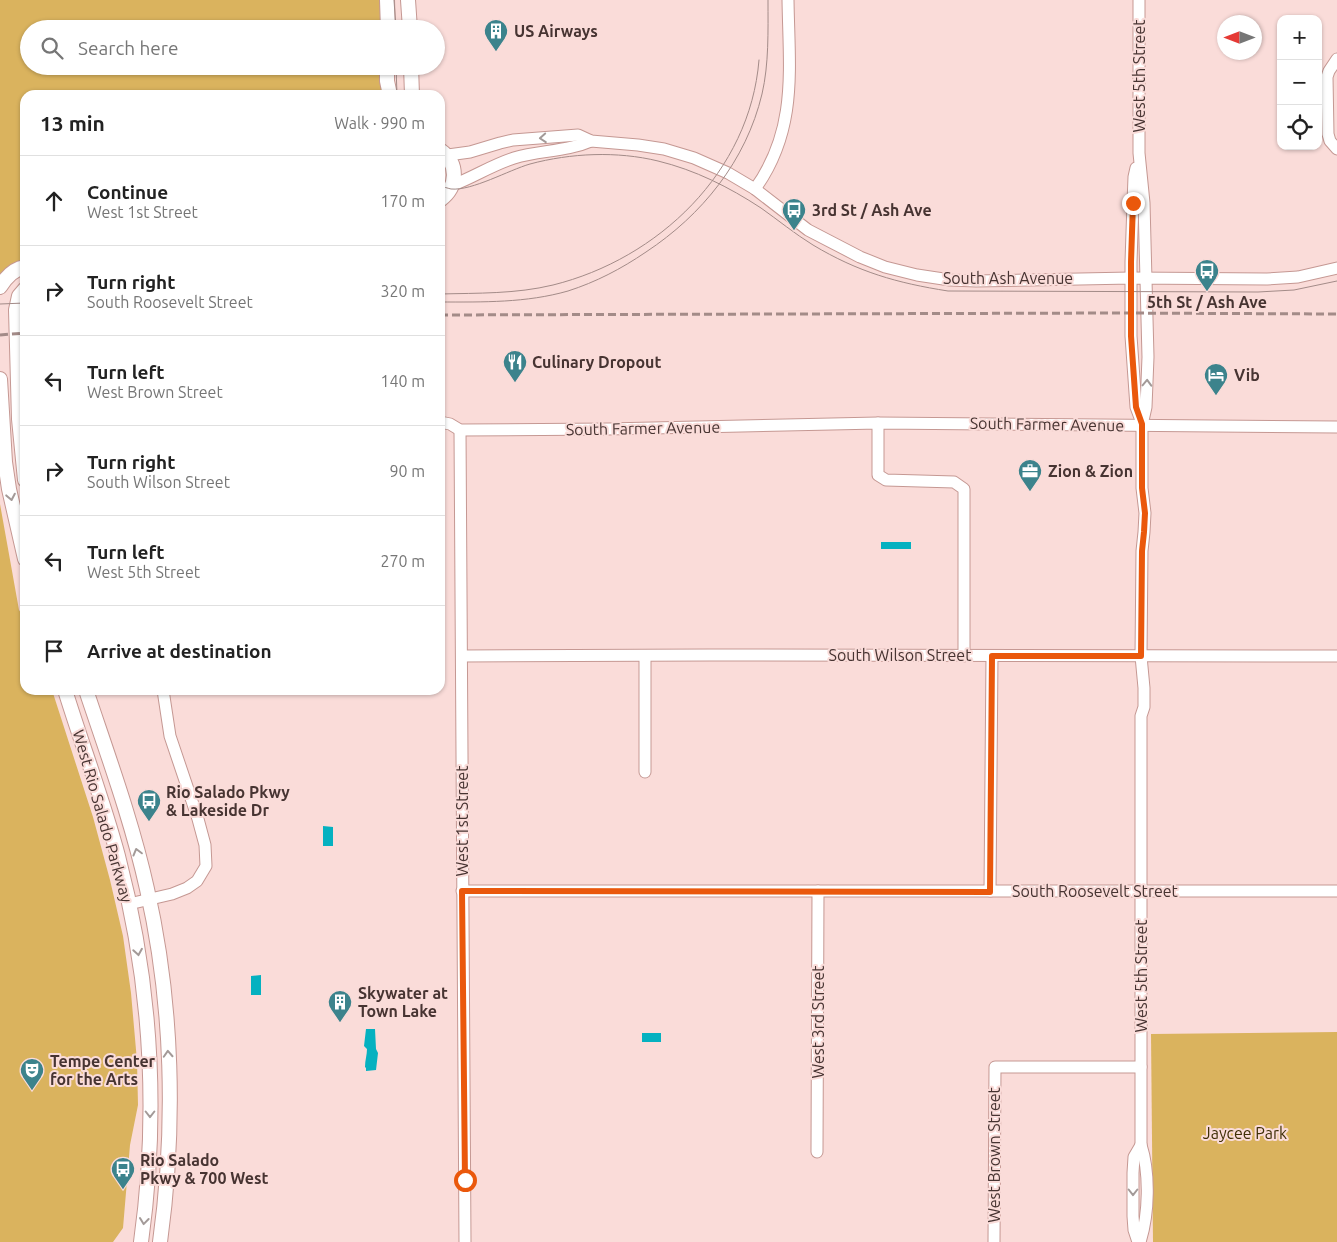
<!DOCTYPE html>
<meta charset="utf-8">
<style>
body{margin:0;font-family:Ubuntu,sans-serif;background:#f2f2f2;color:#222}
.controls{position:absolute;right:15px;top:15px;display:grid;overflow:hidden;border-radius:10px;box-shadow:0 1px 4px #0004}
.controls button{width:45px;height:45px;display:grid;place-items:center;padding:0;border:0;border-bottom:1px solid #e0e0e0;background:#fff;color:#222;font:25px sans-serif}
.compass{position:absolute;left:1217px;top:15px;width:45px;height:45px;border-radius:50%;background:#fff;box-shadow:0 1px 4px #0004;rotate:270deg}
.stop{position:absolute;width:15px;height:15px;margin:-11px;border:4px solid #ea580c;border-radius:50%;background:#fff}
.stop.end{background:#ea580c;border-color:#fff;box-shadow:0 1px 5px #0008}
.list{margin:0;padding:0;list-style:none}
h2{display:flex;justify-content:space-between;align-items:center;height:65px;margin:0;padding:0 20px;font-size:21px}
h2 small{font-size:16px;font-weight:400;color:#767676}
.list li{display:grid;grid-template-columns:32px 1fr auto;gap:15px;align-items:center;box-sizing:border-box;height:90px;padding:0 20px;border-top:1px solid #e0e0e0}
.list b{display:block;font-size:19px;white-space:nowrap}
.list p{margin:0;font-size:16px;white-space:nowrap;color:#767676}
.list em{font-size:16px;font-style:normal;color:#767676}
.icon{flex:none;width:28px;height:28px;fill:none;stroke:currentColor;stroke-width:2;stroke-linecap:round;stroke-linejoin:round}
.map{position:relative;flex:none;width:1337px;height:1242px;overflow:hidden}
.search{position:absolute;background:#fff;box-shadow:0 1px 4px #0004;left:20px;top:20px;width:425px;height:55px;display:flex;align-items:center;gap:12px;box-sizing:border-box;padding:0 18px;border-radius:28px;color:#767676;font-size:19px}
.panel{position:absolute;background:#fff;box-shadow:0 1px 4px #0004;left:20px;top:90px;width:425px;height:605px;border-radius:15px}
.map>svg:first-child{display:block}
.green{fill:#dab35e}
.water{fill:#05b1c0}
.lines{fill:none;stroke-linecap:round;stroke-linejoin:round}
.minor-casing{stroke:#c59893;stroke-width:13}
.major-casing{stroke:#c59893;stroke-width:16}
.minor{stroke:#fff;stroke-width:11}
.major{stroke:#fff;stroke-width:14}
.tram{stroke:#a38b88;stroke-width:1}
.rail{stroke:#a38b88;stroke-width:3;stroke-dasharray:8 4;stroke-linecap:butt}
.oneway{stroke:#a39a98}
.route{stroke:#ea580c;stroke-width:6}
.labels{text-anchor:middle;stroke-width:4;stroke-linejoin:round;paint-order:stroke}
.poi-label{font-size:16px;font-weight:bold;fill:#473432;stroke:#fadcd9;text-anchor:start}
.street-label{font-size:16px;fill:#473432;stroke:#fadcd9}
.park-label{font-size:16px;fill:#3e2e05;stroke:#fadcd9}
</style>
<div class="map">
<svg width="1337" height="1242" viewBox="0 0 1337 1242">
<rect width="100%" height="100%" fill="#fadcd9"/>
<g class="green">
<polygon points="0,0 381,0 382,29 29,29 29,66 382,66 383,95 25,95 25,261 0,275"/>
<polygon points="0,504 19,610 25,619 25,690 52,690 93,817 110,880 123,936 131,993 137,1061 138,1105 130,1145 123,1228 113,1242 0,1242"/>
<polygon points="1337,1032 1337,1242 1153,1242 1151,1034"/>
</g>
<g class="water">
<rect x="881" y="542" width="30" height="7"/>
<polygon points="323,826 333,827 333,846 323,846"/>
<polygon points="261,975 261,995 251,995 251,976"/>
<path d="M366 1029H375L376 1049 378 1053 376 1070 366 1071V1068L365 1067C365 1060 367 1055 367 1049L364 1046Z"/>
<rect x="642" y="1033" width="19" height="9"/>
</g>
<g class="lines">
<g class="minor-casing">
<g id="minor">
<path d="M1139 0V153L1144 203 1148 357 1146 407 1142 425V488L1145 513 1144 532 1142 551 1141 656 1144 688V707L1141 716V1145C1150 1173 1149 1214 1140 1242"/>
<polyline points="1337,59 1329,71 1327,77 1328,134 1330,141 1337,149"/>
<polyline points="448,155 470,152 500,143 513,140 578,135 591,141 638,145 664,149 694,158 728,173 755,189 808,230 860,257 885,267 917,275 950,280 976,281 1131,278 1267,279 1298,277 1337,268"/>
<polyline points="1136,168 1134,177 1133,203 1131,262 1131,336 1136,407 1142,423"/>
<path d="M453 185C474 177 492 165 514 158 539 150 566 152 591 141"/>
<path d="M755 189C798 129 789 69 788 0"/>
<polyline points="440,422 450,424 460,430 608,429 878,423 1337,427"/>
<polyline points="878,423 878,475 886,480 954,482 964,489 964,656"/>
<polyline points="460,430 465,1242"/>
<polyline points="462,656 710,655 1337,656"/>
<polyline points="645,772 645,656"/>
<polyline points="462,891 1337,891"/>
<polyline points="990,891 992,656"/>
<polyline points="129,904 172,894 187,888 197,881 206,866 205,845 198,819 170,736 163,690"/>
<polyline points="817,1152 818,891"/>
<polyline points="994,1242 995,1067 1141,1067"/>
<polyline points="1138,1242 1134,1230 1133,1216 1133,1173 1134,1157 1141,1145"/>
</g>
</g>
<g class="major-casing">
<g id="major">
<polyline points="387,0 388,29"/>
<polyline points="408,0 410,29"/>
<polyline points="387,66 387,81 390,95"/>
<polyline points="411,66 412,95"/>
<path d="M440 150C459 163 458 187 440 200"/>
<path d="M0 287C6 277 13 269 25 267"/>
<polyline points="25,289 19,296 16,310 19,419 25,480"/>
<polyline points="0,379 5,462 9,489 25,559"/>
<path d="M65 690C82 745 103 800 118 856 151 982 159 1113 141 1242"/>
<path d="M86 690C108 756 132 821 147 889 173 1004 176 1126 160 1242"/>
</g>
</g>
<use href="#minor" class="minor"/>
<use href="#major" class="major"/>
<g class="tram">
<polyline points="394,0 396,29"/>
<polyline points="396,66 397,95"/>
<path d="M440 186C444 187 447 188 451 189 472 191 509 170 530 164 571 153 617 151 658 161 695 170 729 187 761 208 778 220 795 234 813 245 858 272 897 283 948 291L1258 292 1294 290 1337 281"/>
<path d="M440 294C478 293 516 294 553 285 658 259 750 172 759 60"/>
<path d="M440 302C483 302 526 303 568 291 596 282 621 269 646 252 702 215 746 161 762 94 769 64 768 31 768 0"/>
<polyline points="0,304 25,303"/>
</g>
<g class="rail">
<polyline points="440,315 1118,313 1337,314"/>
<polyline points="0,335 25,333"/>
</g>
</g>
<defs><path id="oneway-chevron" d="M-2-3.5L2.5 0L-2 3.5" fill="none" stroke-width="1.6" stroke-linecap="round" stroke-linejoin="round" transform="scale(1.25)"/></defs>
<g class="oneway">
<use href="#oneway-chevron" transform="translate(543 138) rotate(176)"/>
<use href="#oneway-chevron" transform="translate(1147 383) rotate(-88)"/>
<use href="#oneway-chevron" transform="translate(11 497) rotate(79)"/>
<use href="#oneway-chevron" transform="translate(137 852) rotate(-105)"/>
<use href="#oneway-chevron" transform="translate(138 952) rotate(81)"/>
<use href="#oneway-chevron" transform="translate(168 1054) rotate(-93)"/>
<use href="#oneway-chevron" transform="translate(150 1114) rotate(90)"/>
<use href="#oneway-chevron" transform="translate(1133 1192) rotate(90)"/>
<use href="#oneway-chevron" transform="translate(144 1221) rotate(97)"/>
</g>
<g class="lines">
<polyline class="route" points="465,1180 462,891 990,892 992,656 1141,656 1142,551 1144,532 1145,513 1142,488 1142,424 1136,407 1131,336 1131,262 1133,203"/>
</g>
<defs>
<g id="building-pin" transform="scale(1.25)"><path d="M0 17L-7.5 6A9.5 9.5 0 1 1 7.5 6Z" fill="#3c838c" stroke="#fadcd9"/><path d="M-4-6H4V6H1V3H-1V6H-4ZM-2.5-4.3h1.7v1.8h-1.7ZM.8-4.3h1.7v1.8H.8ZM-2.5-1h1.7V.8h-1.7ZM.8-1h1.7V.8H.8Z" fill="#fff"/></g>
<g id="bus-pin" transform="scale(1.25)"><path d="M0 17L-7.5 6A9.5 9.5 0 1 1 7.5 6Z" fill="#3c838c" stroke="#fadcd9"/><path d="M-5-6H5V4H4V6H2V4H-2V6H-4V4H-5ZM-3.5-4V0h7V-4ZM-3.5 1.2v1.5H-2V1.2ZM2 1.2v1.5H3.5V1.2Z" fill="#fff"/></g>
<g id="restaurant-pin" transform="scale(1.25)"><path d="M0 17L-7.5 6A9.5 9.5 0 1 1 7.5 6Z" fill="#3c838c" stroke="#fadcd9"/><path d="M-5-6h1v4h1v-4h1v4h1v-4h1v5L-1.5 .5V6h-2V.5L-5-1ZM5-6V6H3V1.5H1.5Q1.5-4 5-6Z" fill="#fff"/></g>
<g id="hotel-pin" transform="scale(1.25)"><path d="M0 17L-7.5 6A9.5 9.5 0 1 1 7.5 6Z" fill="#3c838c" stroke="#fadcd9"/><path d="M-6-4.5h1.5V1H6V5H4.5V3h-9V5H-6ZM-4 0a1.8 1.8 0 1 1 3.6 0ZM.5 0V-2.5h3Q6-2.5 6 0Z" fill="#fff"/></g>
<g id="office-pin" transform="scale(1.25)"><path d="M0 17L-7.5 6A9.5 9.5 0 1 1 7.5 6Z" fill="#3c838c" stroke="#fadcd9"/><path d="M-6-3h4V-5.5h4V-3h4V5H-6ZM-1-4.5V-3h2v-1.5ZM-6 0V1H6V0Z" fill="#fff"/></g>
<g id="theatre-pin" transform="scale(1.25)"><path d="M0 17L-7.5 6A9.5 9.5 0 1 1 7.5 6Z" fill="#3c838c" stroke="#fadcd9"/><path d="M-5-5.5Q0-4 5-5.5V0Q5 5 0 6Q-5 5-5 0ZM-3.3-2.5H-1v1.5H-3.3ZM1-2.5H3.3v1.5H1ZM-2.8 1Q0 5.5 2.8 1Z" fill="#fff"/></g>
</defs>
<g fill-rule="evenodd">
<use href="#building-pin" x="496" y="31"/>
<use href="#bus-pin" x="794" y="210"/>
<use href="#bus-pin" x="1207" y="271"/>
<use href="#restaurant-pin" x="515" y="362"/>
<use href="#hotel-pin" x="1216" y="375"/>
<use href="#office-pin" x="1030" y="471"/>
<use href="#bus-pin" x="149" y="801"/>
<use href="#building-pin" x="340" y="1002"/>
<use href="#theatre-pin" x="32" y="1070"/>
<use href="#bus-pin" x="123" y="1169"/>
</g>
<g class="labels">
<g class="poi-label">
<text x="514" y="37">US Airways</text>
<text x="812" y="216">3rd St / Ash Ave</text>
<text x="1207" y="308" text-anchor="middle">5th St / Ash Ave</text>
<text x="532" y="368">Culinary Dropout</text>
<text x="1234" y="381">Vib</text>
<text x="1048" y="477">Zion &amp; Zion</text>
<text x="166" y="798">Rio Salado Pkwy<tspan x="166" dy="18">&amp; Lakeside Dr</tspan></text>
<text x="358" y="999">Skywater at<tspan x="358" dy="18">Town Lake</tspan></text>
<text x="50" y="1067">Tempe Center<tspan x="50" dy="18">for the Arts</tspan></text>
<text x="140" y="1166">Rio Salado<tspan x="140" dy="18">Pkwy &amp; 700 West</tspan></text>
</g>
<g class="street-label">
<text transform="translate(1139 76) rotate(-90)" y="6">West 5th Street</text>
<text x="1008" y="284">South Ash Avenue</text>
<text transform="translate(1047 424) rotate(1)" y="6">South Farmer Avenue</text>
<text transform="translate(643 428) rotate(-1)" y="6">South Farmer Avenue</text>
<text x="900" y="661">South Wilson Street</text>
<text transform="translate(103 816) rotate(74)" y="6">West Rio Salado Parkway</text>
<text transform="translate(462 821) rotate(-90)" y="6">West 1st Street</text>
<text x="1095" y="897">South Roosevelt Street</text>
<text transform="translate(1141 976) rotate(-90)" y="6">West 5th Street</text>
<text transform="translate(818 1022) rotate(-90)" y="6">West 3rd Street</text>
<text transform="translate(994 1155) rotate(-90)" y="6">West Brown Street</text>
</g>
<g class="park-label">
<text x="1245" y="1139">Jaycee Park</text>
</g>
</g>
</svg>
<div class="controls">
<button>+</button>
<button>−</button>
<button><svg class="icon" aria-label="locate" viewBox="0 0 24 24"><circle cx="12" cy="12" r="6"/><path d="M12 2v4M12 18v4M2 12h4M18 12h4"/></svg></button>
</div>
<svg class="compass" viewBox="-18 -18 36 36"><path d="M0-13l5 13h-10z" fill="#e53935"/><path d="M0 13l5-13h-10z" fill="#767676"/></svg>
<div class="stop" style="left:465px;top:1180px"></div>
<div class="stop end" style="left:1133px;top:203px"></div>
<div class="search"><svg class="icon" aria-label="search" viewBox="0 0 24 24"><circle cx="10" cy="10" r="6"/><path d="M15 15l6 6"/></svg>Search here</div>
<section class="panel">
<h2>13 min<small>Walk · 990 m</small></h2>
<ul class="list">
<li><svg class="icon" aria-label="ahead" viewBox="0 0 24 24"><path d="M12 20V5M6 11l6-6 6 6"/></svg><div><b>Continue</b><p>West 1st Street</p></div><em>170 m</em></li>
<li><svg class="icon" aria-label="right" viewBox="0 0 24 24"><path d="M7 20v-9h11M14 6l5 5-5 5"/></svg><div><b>Turn right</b><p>South Roosevelt Street</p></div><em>320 m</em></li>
<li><svg class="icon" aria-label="left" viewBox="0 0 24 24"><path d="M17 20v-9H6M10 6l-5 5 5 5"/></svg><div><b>Turn left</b><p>West Brown Street</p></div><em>140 m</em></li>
<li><svg class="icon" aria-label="right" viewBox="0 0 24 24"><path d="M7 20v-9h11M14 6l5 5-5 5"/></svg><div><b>Turn right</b><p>South Wilson Street</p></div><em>90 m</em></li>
<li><svg class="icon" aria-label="left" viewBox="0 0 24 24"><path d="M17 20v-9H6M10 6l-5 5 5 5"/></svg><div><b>Turn left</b><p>West 5th Street</p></div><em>270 m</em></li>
<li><svg class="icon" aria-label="arrive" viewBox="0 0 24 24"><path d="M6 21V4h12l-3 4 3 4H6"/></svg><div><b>Arrive at destination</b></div></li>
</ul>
</section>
</div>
